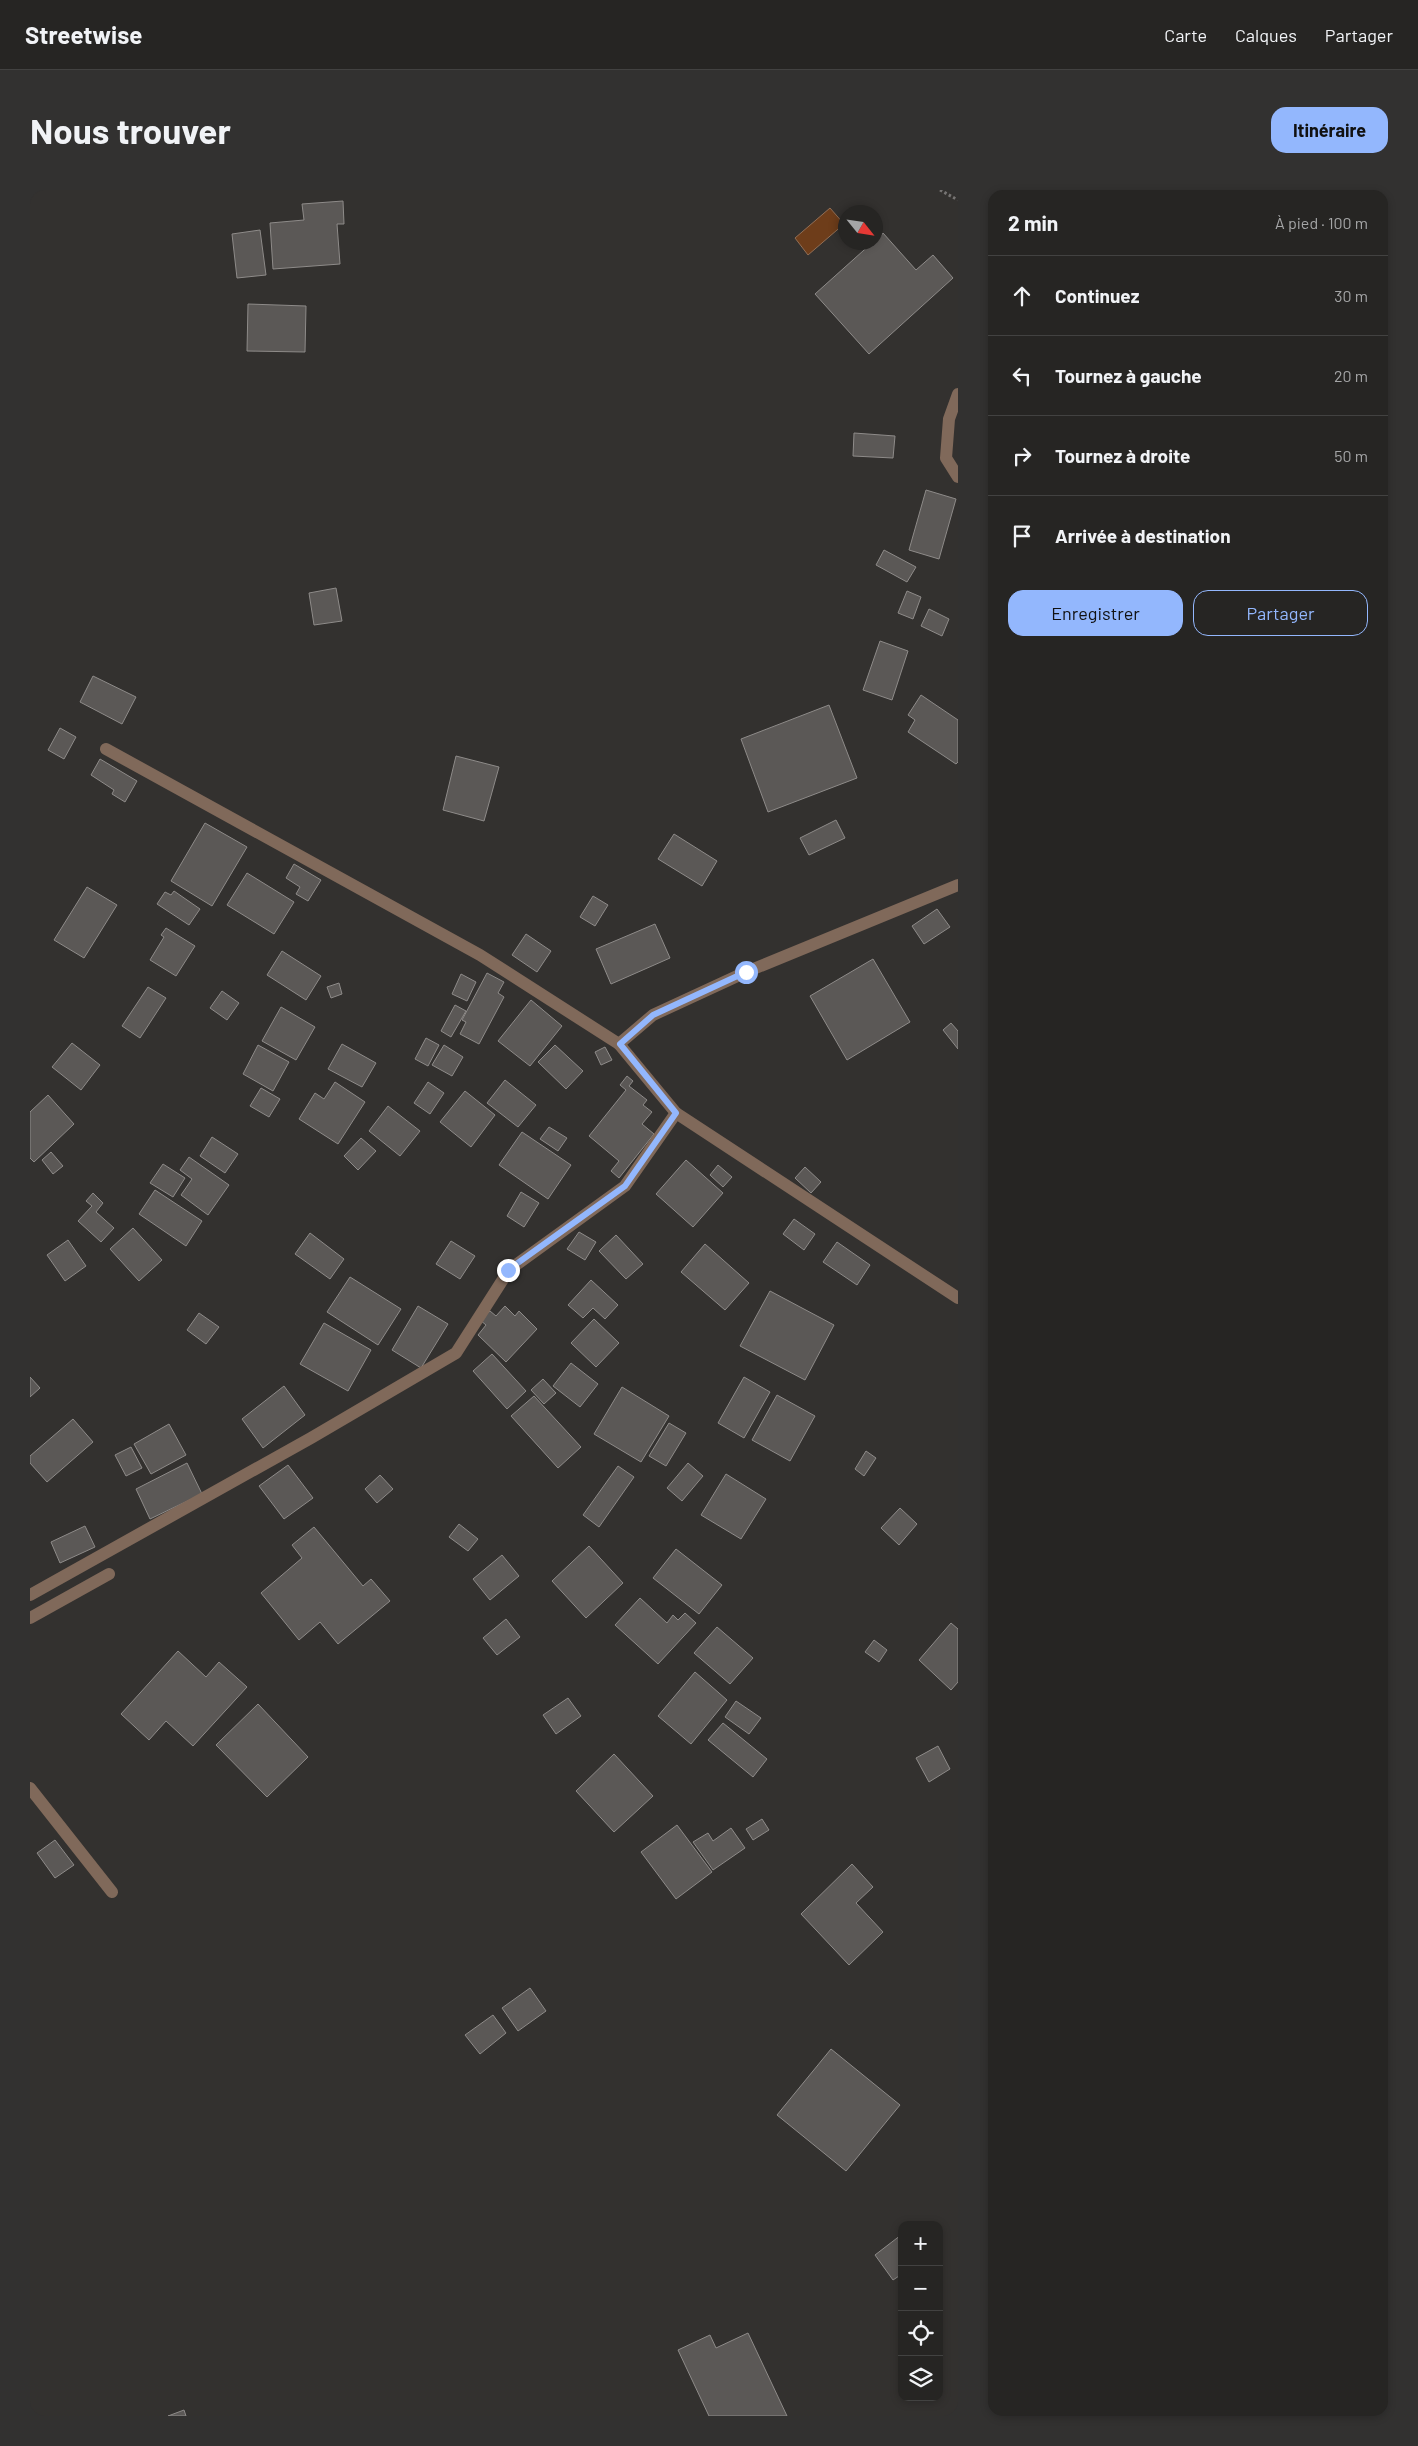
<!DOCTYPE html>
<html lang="fr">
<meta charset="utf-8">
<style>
body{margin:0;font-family:Barlow,sans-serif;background:#323130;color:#f1f3f6}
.controls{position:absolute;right:15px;bottom:15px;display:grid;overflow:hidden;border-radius:10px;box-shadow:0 2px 8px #0003}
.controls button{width:45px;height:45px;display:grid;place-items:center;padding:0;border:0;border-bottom:1px solid #424241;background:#262523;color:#f1f3f6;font:25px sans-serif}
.compass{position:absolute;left:808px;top:15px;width:45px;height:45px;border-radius:50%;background:#262523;box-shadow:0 2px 8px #0003;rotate:120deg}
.stop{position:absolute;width:15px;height:15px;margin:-11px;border:4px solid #93b7fd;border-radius:50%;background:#fff}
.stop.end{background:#93b7fd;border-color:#fff;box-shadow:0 1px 5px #0008}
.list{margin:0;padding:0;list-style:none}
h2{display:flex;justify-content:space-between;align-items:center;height:65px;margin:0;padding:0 20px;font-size:21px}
h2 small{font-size:16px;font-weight:400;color:#a4a5a6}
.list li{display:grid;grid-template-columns:32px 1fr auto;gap:15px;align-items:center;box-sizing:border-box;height:80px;padding:0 20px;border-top:1px solid #424241}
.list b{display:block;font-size:19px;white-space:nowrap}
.list em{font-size:16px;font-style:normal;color:#a4a5a6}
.actions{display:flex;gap:10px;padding:15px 20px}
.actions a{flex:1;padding:11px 0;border:1px solid #93b7fd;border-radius:15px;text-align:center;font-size:18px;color:#93b7fd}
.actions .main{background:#93b7fd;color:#111}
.icon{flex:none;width:28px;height:28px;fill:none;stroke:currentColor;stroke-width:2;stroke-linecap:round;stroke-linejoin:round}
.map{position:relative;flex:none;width:928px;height:2226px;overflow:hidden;border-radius:15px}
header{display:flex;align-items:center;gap:30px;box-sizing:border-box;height:70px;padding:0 25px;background:#262523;border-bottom:1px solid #424241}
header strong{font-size:24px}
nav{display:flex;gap:28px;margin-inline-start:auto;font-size:18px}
.intro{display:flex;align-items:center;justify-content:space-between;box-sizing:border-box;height:120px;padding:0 30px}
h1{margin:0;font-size:35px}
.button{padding:12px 22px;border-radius:15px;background:#93b7fd;color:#111;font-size:18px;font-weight:700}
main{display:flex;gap:30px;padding:0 30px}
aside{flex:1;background:#262523;border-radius:15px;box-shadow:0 2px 8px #0003}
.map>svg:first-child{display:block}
.water{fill:#6e3d1a;stroke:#926f56}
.building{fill:#5b5856;stroke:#8e8b89}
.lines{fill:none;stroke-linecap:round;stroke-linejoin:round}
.path{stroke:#767473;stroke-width:3;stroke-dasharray:2.5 2.5;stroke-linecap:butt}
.service{stroke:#80695a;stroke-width:12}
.minor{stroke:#80695a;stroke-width:12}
.route{stroke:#93b7fd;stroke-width:6}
</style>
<header>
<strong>Streetwise</strong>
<nav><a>Carte</a><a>Calques</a><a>Partager</a></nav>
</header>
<div class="intro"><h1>Nous trouver</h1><a class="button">Itinéraire</a></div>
<main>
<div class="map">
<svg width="928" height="2226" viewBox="0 0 928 2226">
<rect width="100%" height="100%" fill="#33312f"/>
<polygon class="water" points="800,18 814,34 778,65 765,48"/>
<g class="building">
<polygon points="313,11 314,34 307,34 310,74 243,79 240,33 274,30 272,14"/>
<polygon points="230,40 236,85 207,88 202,44"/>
<polygon points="853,43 886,80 903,65 923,88 839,164 785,104 843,52 846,52"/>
<polygon points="218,114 276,116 275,162 217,161"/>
<polygon points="824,243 865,246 863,268 823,266"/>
<polygon points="896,300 926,309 909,369 879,360"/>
<polygon points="854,360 886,377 877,392 846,375"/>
<polygon points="306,398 312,431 284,435 279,403"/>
<polygon points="877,401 891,407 883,429 868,423"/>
<polygon points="899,419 919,429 912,446 891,436"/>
<polygon points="850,451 878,461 862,510 833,500"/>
<polygon points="63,486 106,507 92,534 50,512"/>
<polygon points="891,505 928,530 928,572 926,574 878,542 885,530 878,525"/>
<polygon points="799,515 827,588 738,622 711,549"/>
<polygon points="30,538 46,547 34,569 18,560"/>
<polygon points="426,566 469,577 454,631 413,620"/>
<polygon points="70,569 107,591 95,612 82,604 84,600 61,585"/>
<polygon points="806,630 815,648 779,665 770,648"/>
<polygon points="175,633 217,657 182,716 141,691"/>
<polygon points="644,644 687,671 672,696 628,669"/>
<polygon points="264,674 291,690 278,711 266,704 270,697 256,688"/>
<polygon points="217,683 264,712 244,744 197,715"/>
<polygon points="57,697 87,715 54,768 24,750"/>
<polygon points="144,701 170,719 159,735 127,714 135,702 141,705"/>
<polygon points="563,706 578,715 565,736 550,727"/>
<polygon points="907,719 920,737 894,754 882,736"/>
<polygon points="625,734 640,768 581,794 566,759"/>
<polygon points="136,738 165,756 146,786 120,770 134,747 131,745"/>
<polygon points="496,744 521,761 507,782 482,765"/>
<polygon points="252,761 291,786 276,810 237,785"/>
<polygon points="843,769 880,832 817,870 780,806"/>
<polygon points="457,783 474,792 468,803 474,807 449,854 430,844 436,832 432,830"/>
<polygon points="431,784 446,792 437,811 422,804"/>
<polygon points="309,793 312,804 301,808 297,797"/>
<polygon points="118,797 136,808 110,848 92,836"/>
<polygon points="192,801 209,813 197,830 180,818"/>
<polygon points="501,810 532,836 500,876 468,851"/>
<polygon points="425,815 436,821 421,847 411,841"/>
<polygon points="251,817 285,837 266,870 232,851"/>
<polygon points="921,833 928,841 928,859 913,840"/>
<polygon points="396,848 409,855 398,876 385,869"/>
<polygon points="42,853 70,875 51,900 22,877"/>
<polygon points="312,854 346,873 332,897 298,879"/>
<polygon points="228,855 259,872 243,901 213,884"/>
<polygon points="414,855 433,867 422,886 402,875"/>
<polygon points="525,855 553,881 536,899 508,872"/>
<polygon points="575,857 582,870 571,875 565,862"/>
<polygon points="597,886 603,891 599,896 617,910 613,915 622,922 612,934 624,944 589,988 581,981 589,971 559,946 596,900 590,895"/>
<polygon points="475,890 506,915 488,937 457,913"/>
<polygon points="305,892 335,912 308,954 269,929 285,903 294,909"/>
<polygon points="398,892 414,903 400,924 384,913"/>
<polygon points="231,898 250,909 239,927 220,916"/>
<polygon points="435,901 465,925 441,957 410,932"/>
<polygon points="18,905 44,934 4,972 0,968 0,922"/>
<polygon points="358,916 390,941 370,966 339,941"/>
<polygon points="519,937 537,948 528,961 510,949"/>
<polygon points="492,942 541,975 518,1009 469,975"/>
<polygon points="182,947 208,964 195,983 170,966"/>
<polygon points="331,948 346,961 328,980 314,966"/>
<polygon points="21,962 33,976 23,984 12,970"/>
<polygon points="159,967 199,995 178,1025 151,1005 162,989 150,980"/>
<polygon points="656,970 693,1003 663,1037 626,1004"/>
<polygon points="133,974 155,988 143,1007 120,993"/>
<polygon points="688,975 702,987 693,997 680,985"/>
<polygon points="775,977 791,992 781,1003 765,988"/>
<polygon points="125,1000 172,1031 156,1056 109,1024"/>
<polygon points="491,1002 509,1013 494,1037 477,1026"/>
<polygon points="63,1003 73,1013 66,1022 84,1038 71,1052 48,1031 62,1016 56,1011"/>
<polygon points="764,1029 785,1044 774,1060 753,1044"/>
<polygon points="103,1038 132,1070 109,1091 80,1059"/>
<polygon points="549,1042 566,1052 555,1070 537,1059"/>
<polygon points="280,1043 314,1069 300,1089 265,1064"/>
<polygon points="586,1045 613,1074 596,1089 569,1061"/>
<polygon points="38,1050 56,1076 35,1091 17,1065"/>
<polygon points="421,1051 445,1066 430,1089 406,1074"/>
<polygon points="807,1052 840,1075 827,1095 793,1072"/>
<polygon points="675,1054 719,1093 695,1120 651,1082"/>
<polygon points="320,1087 371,1119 348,1155 297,1122"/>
<polygon points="561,1090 588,1115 575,1129 563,1118 553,1128 538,1115"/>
<polygon points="740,1101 804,1135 775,1190 710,1156"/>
<polygon points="388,1116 418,1134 391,1178 362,1160"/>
<polygon points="475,1116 485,1126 489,1121 507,1139 476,1172 448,1145 456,1135 450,1130 460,1121 466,1126"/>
<polygon points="169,1123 189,1137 176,1154 157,1140"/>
<polygon points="564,1129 589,1153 566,1177 541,1153"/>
<polygon points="294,1133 341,1160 318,1201 270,1174"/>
<polygon points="462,1164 496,1201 477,1219 443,1181"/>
<polygon points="541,1173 568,1194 550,1217 523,1196"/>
<polygon points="0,1187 10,1198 0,1207"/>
<polygon points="714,1187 740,1202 714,1248 688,1233"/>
<polygon points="513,1189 526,1203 514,1214 501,1200"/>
<polygon points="254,1196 275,1225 233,1258 212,1229"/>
<polygon points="592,1197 639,1226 611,1272 564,1244"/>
<polygon points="747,1205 785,1226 760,1271 722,1250"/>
<polygon points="504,1206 551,1257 528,1278 481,1226"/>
<polygon points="43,1229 63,1252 17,1292 0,1273 0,1266"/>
<polygon points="639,1233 656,1243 636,1276 619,1266"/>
<polygon points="139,1234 156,1265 121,1284 104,1254"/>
<polygon points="101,1257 112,1278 96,1286 85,1265"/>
<polygon points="836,1261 846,1268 834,1286 825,1279"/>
<polygon points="157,1273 172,1304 120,1329 106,1299"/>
<polygon points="658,1273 673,1286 652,1311 637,1298"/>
<polygon points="258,1275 283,1308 254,1329 229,1296"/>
<polygon points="588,1276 604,1287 569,1337 553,1325"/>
<polygon points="696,1284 736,1309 711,1349 671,1325"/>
<polygon points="350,1285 363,1299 347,1313 335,1299"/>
<polygon points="870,1318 887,1334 869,1355 851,1338"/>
<polygon points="429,1334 448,1349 438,1361 419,1347"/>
<polygon points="55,1336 65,1357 30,1373 21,1352"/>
<polygon points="284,1337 333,1396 341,1389 360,1411 308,1454 290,1432 269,1450 231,1403 272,1368 262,1355"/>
<polygon points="559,1356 593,1393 556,1428 522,1391"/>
<polygon points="646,1359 692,1395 669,1424 623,1388"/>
<polygon points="472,1365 489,1386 460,1410 443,1389"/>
<polygon points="610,1408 637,1433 643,1425 648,1430 655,1423 666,1433 628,1474 585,1435"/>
<polygon points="476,1429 490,1447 467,1465 453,1448"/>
<polygon points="921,1433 928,1439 928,1492 921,1500 889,1470"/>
<polygon points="687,1437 723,1468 700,1494 664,1463"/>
<polygon points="844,1450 857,1460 849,1472 835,1462"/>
<polygon points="148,1461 176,1487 189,1472 217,1497 163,1556 136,1531 119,1550 91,1524"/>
<polygon points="665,1482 697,1510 661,1554 628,1526"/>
<polygon points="538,1508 551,1526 526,1544 513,1525"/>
<polygon points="706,1511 731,1528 719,1544 695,1527"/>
<polygon points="228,1514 278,1567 237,1607 186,1555"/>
<polygon points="693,1533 737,1569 723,1587 678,1550"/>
<polygon points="908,1556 920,1579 899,1592 886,1568"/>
<polygon points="584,1564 623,1606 584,1642 546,1601"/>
<polygon points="732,1629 739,1640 723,1650 716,1639"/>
<polygon points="647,1635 682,1682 646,1709 611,1662"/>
<polygon points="701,1638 715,1658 683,1680 663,1652 678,1643 683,1651"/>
<polygon points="25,1650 44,1675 25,1688 7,1663"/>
<polygon points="822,1674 843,1697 826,1713 853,1742 819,1775 771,1724"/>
<polygon points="500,1798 516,1821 488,1841 472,1818"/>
<polygon points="463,1825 476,1843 450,1864 435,1845"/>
<polygon points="801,1859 870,1915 816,1981 747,1925"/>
<polygon points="871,2045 872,2084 863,2090 845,2065"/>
<polygon points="718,2143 757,2226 679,2226 648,2160 680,2145 686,2158"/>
<polygon points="154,2220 156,2226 138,2226"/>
</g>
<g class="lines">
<polyline class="path" points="910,0 928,10"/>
<g class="service">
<polyline points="0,1428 79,1384"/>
<polyline points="0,1598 82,1702"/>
</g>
<g class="minor">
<polyline points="928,204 919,229 916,268 928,287"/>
<polyline points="76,559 450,765 589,854 646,923"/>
<polyline points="589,854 623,825 716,782 928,695"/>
<polyline points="0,1405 281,1248 426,1163 479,1080 595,996 646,923 928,1108"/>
</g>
</g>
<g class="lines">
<polyline class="route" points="478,1080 595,996 646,923 590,854 623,825 716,782"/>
</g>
</svg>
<div class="controls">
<button>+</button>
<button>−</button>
<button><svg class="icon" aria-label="locate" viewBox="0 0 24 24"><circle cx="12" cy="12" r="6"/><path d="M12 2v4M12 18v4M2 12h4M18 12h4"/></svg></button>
<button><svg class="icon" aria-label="layers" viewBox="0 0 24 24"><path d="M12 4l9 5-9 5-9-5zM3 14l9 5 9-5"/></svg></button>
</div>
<svg class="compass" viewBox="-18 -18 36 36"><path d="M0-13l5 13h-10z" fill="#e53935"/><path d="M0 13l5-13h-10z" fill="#a4a5a6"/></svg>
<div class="stop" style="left:716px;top:782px"></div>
<div class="stop end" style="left:478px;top:1080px"></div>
</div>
<aside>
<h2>2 min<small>À pied · 100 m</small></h2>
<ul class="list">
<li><svg class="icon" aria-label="ahead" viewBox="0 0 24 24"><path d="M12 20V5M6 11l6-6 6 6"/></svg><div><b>Continuez</b></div><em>30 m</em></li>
<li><svg class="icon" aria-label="left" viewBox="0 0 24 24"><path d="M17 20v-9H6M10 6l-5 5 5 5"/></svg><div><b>Tournez à gauche</b></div><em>20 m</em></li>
<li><svg class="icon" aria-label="right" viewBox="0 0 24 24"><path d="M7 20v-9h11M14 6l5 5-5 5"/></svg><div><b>Tournez à droite</b></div><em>50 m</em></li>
<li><svg class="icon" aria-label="arrive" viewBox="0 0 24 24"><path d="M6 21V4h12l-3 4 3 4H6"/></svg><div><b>Arrivée à destination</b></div></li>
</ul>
<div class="actions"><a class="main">Enregistrer</a><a>Partager</a></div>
</aside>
</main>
